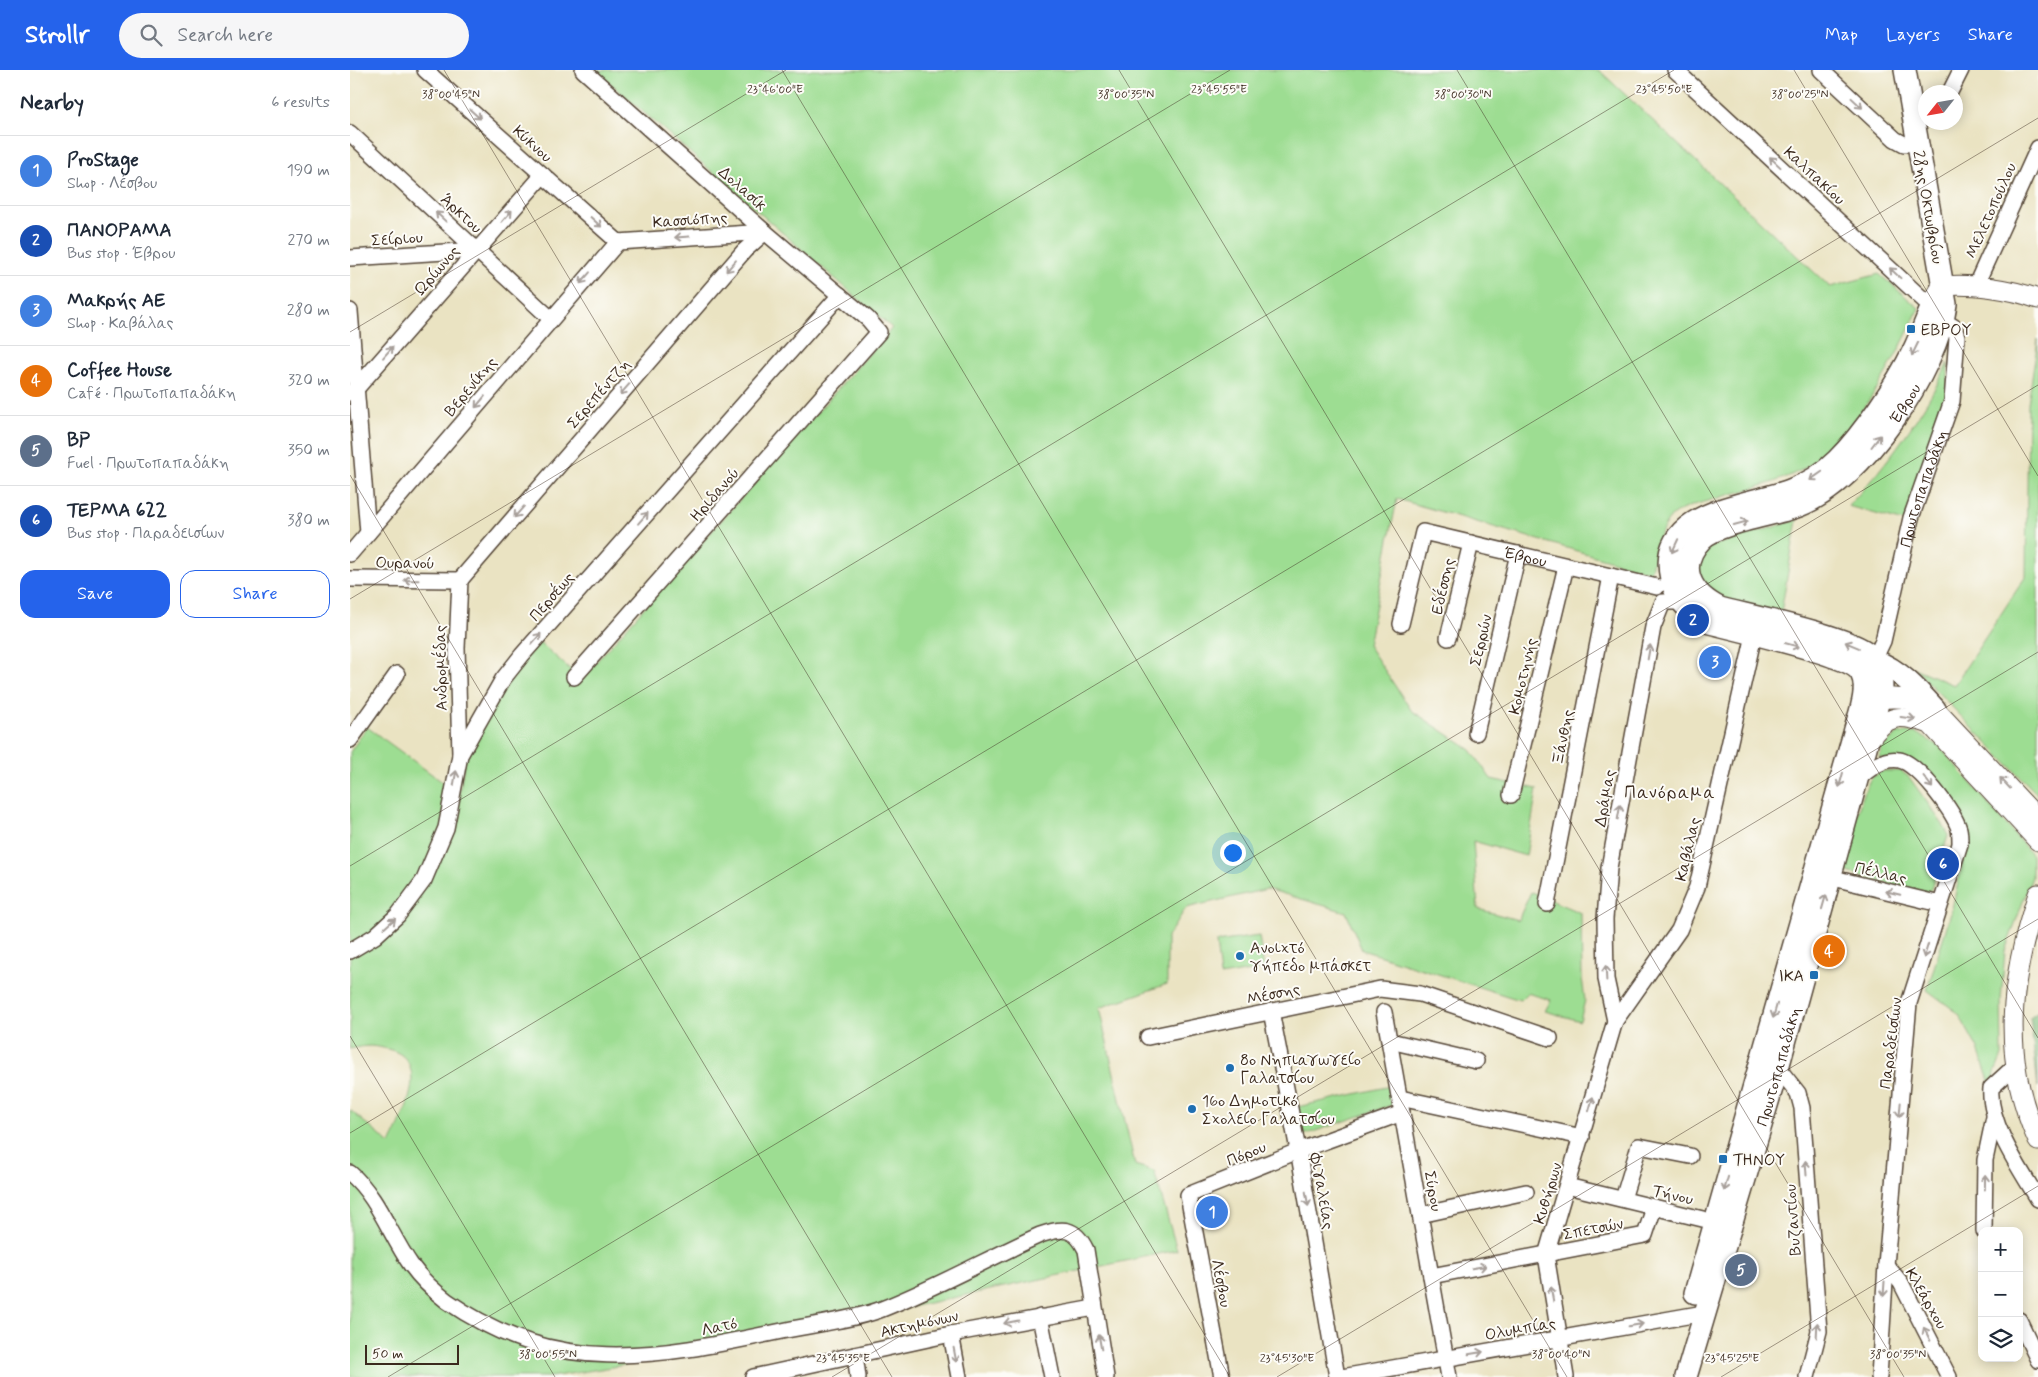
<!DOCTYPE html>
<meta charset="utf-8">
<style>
body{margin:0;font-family:Mynerve,sans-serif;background:#f6f6f7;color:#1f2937}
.controls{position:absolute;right:15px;bottom:15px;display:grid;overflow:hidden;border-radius:10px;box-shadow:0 2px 12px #0003}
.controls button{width:45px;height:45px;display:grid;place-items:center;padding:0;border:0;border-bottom:1px solid #e0e1e3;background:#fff;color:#1f2937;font:25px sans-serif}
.compass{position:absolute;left:1568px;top:15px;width:45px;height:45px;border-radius:50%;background:#fff;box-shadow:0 2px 12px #0003;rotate:239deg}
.scale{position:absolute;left:15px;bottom:12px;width:94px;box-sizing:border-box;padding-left:5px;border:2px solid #3b2a1e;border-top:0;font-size:14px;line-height:18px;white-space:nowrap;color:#3b2a1e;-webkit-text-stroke:4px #fdfcf7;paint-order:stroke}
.you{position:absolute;left:882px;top:782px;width:18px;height:18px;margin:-12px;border:4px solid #fff;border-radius:50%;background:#1a73e8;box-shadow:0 0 0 8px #1a73e833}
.badge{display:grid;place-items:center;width:32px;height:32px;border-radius:50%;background:#2563eb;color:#fff;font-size:16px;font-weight:700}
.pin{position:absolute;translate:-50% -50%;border:2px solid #fff;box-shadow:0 1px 5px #0006}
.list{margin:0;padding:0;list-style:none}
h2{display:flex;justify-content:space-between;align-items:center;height:65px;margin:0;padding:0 20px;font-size:21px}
h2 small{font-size:16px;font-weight:400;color:#747a83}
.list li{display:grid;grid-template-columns:32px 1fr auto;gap:15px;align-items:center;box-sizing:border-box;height:70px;padding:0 20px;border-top:1px solid #e0e1e3}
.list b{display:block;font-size:19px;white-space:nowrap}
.list p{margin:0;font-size:16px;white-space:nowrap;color:#747a83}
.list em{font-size:16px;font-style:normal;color:#747a83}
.actions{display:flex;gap:10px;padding:15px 20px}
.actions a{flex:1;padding:11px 0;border:1px solid #2563eb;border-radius:15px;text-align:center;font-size:18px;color:#2563eb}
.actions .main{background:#2563eb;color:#fff}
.icon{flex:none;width:28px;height:28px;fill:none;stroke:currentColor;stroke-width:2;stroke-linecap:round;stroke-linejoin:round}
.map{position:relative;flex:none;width:1688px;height:1307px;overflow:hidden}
header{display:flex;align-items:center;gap:30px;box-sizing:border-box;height:70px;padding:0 25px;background:#2563eb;color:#fff}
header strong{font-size:24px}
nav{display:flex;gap:28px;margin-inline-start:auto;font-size:18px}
.search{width:350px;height:45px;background:#f6f6f7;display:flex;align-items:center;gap:12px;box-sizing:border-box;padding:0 18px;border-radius:28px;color:#747a83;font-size:19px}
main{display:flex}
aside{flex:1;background:#fff}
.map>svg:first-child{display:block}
.green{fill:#9ddd92;stroke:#6c8458}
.forest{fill:#7ebc7c;stroke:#5c734d}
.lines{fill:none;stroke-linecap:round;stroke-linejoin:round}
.minor-casing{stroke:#554637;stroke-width:18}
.tertiary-casing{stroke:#554637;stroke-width:21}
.secondary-casing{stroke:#554637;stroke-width:24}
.minor{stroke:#fff;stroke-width:15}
.tertiary{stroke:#fff;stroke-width:19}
.secondary{stroke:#fff;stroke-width:21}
.oneway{stroke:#a79f9a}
.ticks{fill:none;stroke:#3b2a1e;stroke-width:1;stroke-opacity:0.45}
.poi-dot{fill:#1f6fb2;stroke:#fdfcf7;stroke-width:2}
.labels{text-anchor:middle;stroke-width:4;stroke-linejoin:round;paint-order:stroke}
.street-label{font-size:16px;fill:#3b2a1e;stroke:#fdfcf7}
.poi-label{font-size:16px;fill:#3b2a1e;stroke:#fdfcf7;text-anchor:start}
.neighbourhood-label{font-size:18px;letter-spacing:1px;fill:#3b2a1e;stroke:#fdfcf7}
.ticks-label{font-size:12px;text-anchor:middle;fill:#3b2a1e;stroke:#fdfcf7;stroke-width:4;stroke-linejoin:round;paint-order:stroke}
</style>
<header>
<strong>Strollr</strong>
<div class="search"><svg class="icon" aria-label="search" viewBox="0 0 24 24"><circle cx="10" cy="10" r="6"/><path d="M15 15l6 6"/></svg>Search here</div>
<nav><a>Map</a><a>Layers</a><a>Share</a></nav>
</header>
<main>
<aside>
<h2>Nearby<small>6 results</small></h2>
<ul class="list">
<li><span class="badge" style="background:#3f7fe0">1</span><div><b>ProStage</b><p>Shop · Λέσβου</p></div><em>190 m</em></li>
<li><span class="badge" style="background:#1a4fb4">2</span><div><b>ΠΑΝΟΡΑΜΑ</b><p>Bus stop · Έβρου</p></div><em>270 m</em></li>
<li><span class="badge" style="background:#3f7fe0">3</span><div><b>Μακρής ΑΕ</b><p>Shop · Καβάλας</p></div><em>280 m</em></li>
<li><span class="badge" style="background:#e8710a">4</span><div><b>Coffee House</b><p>Café · Πρωτοπαπαδάκη</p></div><em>320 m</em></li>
<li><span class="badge" style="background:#5c6f8a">5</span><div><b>BP</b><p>Fuel · Πρωτοπαπαδάκη</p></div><em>350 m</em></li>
<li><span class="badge" style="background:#1a4fb4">6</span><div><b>ΤΕΡΜΑ 622</b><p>Bus stop · Παραδεισίων</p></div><em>380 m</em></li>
</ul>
<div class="actions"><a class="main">Save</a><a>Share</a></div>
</aside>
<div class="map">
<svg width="1688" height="1307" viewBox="0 0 1688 1307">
<rect width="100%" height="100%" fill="#fdfcf7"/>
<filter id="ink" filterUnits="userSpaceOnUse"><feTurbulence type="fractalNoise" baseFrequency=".02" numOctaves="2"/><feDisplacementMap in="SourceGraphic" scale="10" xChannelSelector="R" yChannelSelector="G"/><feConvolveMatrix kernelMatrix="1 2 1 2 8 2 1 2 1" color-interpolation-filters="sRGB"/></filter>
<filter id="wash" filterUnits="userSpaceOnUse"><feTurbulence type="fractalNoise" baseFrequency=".0096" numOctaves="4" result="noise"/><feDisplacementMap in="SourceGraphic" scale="20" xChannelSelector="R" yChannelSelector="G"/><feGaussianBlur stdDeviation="1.12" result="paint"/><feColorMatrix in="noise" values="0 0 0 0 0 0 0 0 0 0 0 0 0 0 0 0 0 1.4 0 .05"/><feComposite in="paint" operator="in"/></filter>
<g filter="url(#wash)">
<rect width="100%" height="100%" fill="#eae3c2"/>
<g class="green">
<path d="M245 0H1249L1480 217 1529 204 1569 238C1546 289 1507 363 1460 395 1432 413 1395 420 1364 429 1351 433 1333 437 1322 446 1309 458 1305 486 1300 502L1047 429 1018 575 1061 640 1121 680 1141 709 1187 719 1176 786 1123 771 1128 839 1168 850 1181 822 1231 843 1232 908 1235 930 1230 951 1195 941 1201 930 1177 923 1170 930 1012 880 996 842 917 819 836 838 817 867V914L749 938 785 1095 804 1101 827 1180 504 1249 275 1295 200 1307H0V1040L40 1074C52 1050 82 992 41 980 23 975 18 975 0 979V682L17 657 109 724 118 672 187 570 231 609 542 258Z"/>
<polygon points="1688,269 1688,725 1564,598 1604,615 1676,506 1678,334"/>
<path d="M1598 293V320L1554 452 1498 436C1537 395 1573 345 1598 293Z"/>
<polygon points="1447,450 1430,548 1372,533 1350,516 1346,493 1358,477"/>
<polygon points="1549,663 1566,663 1589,676 1682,785 1682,807 1655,881 1651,930 1652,985 1645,1003 1642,1019 1628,979 1608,943 1577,920 1601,843 1618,769 1600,735 1570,696 1529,688 1532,678"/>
<polygon points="1531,701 1551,701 1559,707 1596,759 1598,766 1581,819 1575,824 1487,799 1516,718 1521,708"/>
<polygon points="909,866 914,899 870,906 866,872"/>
<polygon points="1041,1016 1045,1034 954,1065 947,1037"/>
</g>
<polygon class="forest" points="1688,941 1688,1017 1680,947"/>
</g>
<g filter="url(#ink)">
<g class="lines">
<g class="minor-casing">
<g id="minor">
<polyline points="75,0 268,172"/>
<polyline points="1325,0 1577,233 1582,233"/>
<polyline points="1471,0 1545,69 1554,74 1568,73"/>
<polyline points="1600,22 1611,0"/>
<polyline points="0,63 200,248"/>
<polyline points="268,172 415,162"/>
<polyline points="0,188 127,180"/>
<polyline points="1625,217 1688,78"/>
<polyline points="0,241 18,463"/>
<polyline points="0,323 6,319 193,105"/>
<polyline points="0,484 268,172"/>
<polyline points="0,509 110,510"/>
<polyline points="110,510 394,181 415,162"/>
<path id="s1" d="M1051 554 1073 462 1307 517"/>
<polyline points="1098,568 1121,473"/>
<path id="s2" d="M1524 590 1533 571 1561 448 1602 331 1607 267 1604 257 1594 251"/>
<polyline points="224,607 529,262 518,249 415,162 233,0"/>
<polyline points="1126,663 1168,484"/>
<polyline points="0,670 47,604"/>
<polyline points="110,684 107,578 110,510"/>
<path d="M1508 709C1519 699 1534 687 1549 690 1567 692 1604 742 1609 759 1610 763 1610 769 1610 774L1559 933 1536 1195 1529 1307"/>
<polyline points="1161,725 1216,496"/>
<polyline points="1471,805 1590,834"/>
<polyline points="1197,834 1261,506"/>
<polyline points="0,881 25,866 48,845 74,810 96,758 110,685 153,609 172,585 490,225"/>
<polyline points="921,941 949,1085 987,1307"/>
<polyline points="1034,942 1099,1307"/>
<polyline points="1265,951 1256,909 1255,849 1259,798 1303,557 1313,532 1332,532"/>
<polyline points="798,967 1030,919 1070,924 1200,968"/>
<polyline points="1040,971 1126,991"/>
<path d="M1665 996 1641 1018C1638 1053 1670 1099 1688 1129"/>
<polyline points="1428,998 1448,1023 1452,1038 1469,1261 1457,1307"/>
<polyline points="1050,1028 1232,1067"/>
<path d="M0 1103C28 1127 40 1165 61 1195 71 1209 84 1221 97 1231 207 1307 304 1288 427 1262 458 1255 504 1250 532 1239 585 1218 637 1189 690 1165 713 1157 725 1157 736 1180L756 1307"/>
<polyline points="1217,1116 1365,1152"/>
<polyline points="1273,1129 1289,1076 1340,1086"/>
<polyline points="1070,1145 1176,1122"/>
<polyline points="1634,1161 1635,1090 1644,1047"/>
<polyline points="1536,1195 1551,1213 1599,1307"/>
<polyline points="1081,1206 1295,1165 1304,1138"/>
<polyline points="690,1247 702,1307"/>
<polyline points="1669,1250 1688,1290"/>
<polyline points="601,1264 609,1307"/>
<polyline points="505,1285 508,1307"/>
<polyline points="403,1307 601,1264 744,1238"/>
<polyline points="872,1307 838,1125 948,1081 1052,1043"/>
<polyline points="992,1307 1354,1243"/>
<polyline points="1216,1307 1196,1185 1265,951 1329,860 1347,817 1404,565"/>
</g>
</g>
<g class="tertiary-casing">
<g id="tertiary">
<path d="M1593 216C1621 213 1662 219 1688 229"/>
<path d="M1516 632C1542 625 1561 627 1585 639L1688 749"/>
<path d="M1519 670C1538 643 1550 644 1580 654L1688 771"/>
<path d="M1688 824C1660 907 1650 988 1688 1071"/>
</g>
</g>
<g class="secondary-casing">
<g id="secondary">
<path d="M1524 590C1550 600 1567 619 1585 639"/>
<path d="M1345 1223 1504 663C1508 647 1520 619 1511 603 1501 585 1386 560 1360 553 1341 544 1326 531 1321 509 1305 440 1397 436 1440 420 1457 414 1474 403 1487 390 1513 364 1547 314 1563 281 1574 259 1579 237 1593 216"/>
<path id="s3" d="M1336 1307 1428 998 1532 619C1532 606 1530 594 1519 584 1499 566 1401 546 1370 538 1340 523 1326 496 1352 469 1367 453 1426 445 1449 436 1512 412 1588 300 1596 234L1555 0"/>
</g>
</g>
<use href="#minor" class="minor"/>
<use href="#tertiary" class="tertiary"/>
<use href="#secondary" class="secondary"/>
</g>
<defs><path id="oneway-shaft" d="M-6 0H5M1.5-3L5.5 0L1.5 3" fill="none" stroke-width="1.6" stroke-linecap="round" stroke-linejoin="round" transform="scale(1.25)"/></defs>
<g class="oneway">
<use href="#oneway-shaft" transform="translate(1507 33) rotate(43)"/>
<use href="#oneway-shaft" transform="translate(125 44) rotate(42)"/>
<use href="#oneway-shaft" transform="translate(1425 92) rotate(-137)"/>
<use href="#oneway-shaft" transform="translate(157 146) rotate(-49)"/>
<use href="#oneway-shaft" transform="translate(91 147) rotate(-137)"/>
<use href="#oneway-shaft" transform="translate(246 152) rotate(42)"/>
<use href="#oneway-shaft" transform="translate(332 167) rotate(176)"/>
<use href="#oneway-shaft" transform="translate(381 196) rotate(131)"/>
<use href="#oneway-shaft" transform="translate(1545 203) rotate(-137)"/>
<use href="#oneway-shaft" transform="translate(235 208) rotate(131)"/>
<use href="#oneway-shaft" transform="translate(1565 279) rotate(116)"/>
<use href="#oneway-shaft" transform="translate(38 282) rotate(-49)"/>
<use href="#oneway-shaft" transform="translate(275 319) rotate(131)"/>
<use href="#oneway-shaft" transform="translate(130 332) rotate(130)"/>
<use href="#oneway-shaft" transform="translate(1526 371) rotate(-53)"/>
<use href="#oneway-shaft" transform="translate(1466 406) rotate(145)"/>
<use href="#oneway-shaft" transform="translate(169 442) rotate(131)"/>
<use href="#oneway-shaft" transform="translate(293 448) rotate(-49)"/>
<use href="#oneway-shaft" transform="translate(1391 453) rotate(-15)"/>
<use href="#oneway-shaft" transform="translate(1325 476) rotate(115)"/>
<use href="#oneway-shaft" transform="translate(61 510) rotate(-179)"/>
<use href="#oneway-shaft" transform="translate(186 569) rotate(-49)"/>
<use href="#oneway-shaft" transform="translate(1442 575) rotate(15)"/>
<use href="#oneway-shaft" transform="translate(1502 575) rotate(-157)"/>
<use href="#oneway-shaft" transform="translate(1299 582) rotate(-80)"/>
<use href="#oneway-shaft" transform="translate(1558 648) rotate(8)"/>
<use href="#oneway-shaft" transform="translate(105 708) rotate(-80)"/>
<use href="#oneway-shaft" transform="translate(1491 710) rotate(105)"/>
<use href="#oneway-shaft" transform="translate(1578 712) rotate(53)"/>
<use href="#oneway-shaft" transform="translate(1655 713) rotate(-133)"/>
<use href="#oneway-shaft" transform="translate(1269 742) rotate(-80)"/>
<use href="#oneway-shaft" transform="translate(1543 823) rotate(-167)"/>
<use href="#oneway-shaft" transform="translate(1474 832) rotate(-74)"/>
<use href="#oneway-shaft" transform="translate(40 853) rotate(-42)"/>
<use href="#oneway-shaft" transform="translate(1576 881) rotate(107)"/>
<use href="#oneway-shaft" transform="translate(1256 903) rotate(-93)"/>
<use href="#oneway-shaft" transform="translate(1425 941) rotate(106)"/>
<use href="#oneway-shaft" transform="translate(1241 1034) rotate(-74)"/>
<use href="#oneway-shaft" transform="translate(1550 1040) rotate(95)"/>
<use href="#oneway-shaft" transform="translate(1456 1098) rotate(-94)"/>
<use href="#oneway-shaft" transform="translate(1635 1112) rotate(-89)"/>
<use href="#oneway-shaft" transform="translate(1376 1114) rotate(106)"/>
<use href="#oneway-shaft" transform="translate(957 1129) rotate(80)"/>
<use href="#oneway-shaft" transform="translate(1129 1197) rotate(-10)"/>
<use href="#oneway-shaft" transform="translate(1534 1219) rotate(94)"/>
<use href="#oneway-shaft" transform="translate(1202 1224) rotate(-100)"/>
<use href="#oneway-shaft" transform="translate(661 1252) rotate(169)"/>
<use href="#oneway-shaft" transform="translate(1286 1255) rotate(-10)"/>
<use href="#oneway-shaft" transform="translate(1467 1260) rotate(-87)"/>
<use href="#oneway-shaft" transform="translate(1577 1264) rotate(-117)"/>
<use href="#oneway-shaft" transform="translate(750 1272) rotate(-100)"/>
<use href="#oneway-shaft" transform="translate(1126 1283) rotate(-10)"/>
<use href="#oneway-shaft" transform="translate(605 1285) rotate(79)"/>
</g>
</g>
<path class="ticks" d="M94 0 880 1307M432 0 1217 1307M769 0 1554 1307M1107 0 1688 968M1444 0 1688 406M0 262 436 0M0 405 542 1307M0 529 880 0M0 796 1324 0M0 966 205 1307M0 1063 1688 48M38 1307 1688 315M482 1307 1688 582M927 1307 1688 849M1371 1307 1688 1116"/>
<g class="poi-dot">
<rect x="1556" y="254" width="10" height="10" rx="2.5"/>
<circle cx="890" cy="886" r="5"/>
<rect x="1459" y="900" width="10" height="10" rx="2.5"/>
<circle cx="880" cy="998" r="5"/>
<circle cx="842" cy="1039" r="5"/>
<rect x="1368" y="1084" width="10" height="10" rx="2.5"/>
</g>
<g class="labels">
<g class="street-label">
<text transform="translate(183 73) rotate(42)" y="6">Κύκνου</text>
<text transform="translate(1465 105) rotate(43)" y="6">Καλπακίου</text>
<text transform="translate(393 118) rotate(42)" y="6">Δολασίκ</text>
<text transform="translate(1579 137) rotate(80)" y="6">28ης Οκτωβρίου</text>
<text transform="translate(1640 140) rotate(-66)" y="6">Μελετοπούλου</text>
<text transform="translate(112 143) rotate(43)" y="6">Άρκτου</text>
<text transform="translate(340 149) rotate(-4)" y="6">Κασσιόπης</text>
<text transform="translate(47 168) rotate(-4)" y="6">Σείριου</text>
<text transform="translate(86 200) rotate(-49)" y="6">Ωρίωνος</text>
<text transform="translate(120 316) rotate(-50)" y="6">Βερενίκης</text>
<text transform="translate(248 323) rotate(-49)" y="6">Σερεπέντζη</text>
<text dy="6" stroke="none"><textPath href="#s3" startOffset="1250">Έβρου</textPath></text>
<text dy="6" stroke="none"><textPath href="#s2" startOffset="179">Πρωτοπαπαδάκη</textPath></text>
<text transform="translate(364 424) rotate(-49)" y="6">Ηριδανού</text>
<text dy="6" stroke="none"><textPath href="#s1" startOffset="200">Έβρου</textPath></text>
<text transform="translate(55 492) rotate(1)" y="6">Ουρανού</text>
<text transform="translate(1092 516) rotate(-77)" y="6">Εδέσσης</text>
<text transform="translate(201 526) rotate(-49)" y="6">Περσέως</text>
<text transform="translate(1130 570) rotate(-77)" y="6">Σερρών</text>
<text transform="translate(90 598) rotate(-91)" y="6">Ανδρομέδας</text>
<text transform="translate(1172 606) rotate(-77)" y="6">Κομοτηνής</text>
<text transform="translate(1212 667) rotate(-79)" y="6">Ξάνθης</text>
<text transform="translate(1254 728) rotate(-80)" y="6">Δράμας</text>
<text transform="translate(1337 779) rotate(-77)" y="6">Καβάλας</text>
<text transform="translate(1531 802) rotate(13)" y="6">Πέλλας</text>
<text transform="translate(923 923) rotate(-12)" y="6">Μέσσης</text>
<text transform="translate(1540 973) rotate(-83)" y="6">Παραδεισίων</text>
<text dy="6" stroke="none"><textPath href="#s3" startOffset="324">Πρωτοπαπαδάκη</textPath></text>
<text transform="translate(896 1083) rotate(-22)" y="6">Πόρου</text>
<text transform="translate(973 1121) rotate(80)" y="6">Φιγαλείας</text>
<text transform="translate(1084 1121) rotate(80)" y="6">Σύρου</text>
<text transform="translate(1197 1123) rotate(-73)" y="6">Κυθήρων</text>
<text transform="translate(1323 1124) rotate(14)" y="6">Τήνου</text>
<text transform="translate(1442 1150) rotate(-94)" y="6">Βυζαντίου</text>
<text transform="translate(1243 1158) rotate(-11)" y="6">Σπετσών</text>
<text transform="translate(872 1213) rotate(79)" y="6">Λέσβου</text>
<text transform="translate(1577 1228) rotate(60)" y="6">Κλεάρχου</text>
<text transform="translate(569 1253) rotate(-12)" y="6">Ακτημόνων</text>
<text transform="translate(369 1256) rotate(-12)" y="6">Λατό</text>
<text transform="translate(1170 1258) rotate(-10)" y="6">Ολυμπίας</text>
</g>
<g class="poi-label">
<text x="1571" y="265">ΕΒΡΟΥ</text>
<text x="900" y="883">Ανοιχτό<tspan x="900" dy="18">γήπεδο μπάσκετ</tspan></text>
<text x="1454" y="911" text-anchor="end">ΙΚΑ</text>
<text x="890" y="995">8ο Νηπιαγωγείο<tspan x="890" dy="18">Γαλατσίου</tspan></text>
<text x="852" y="1036">16ο Δημοτικό<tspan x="852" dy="18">Σχολείο Γαλατσίου</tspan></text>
<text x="1383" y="1095">ΤΗΝΟΥ</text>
</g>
<g class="neighbourhood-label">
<text x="1320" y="728">Πανόραμα</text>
</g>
</g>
<g class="ticks-label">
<text x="425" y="23">23°46'00"E</text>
<text x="869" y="23">23°45'55"E</text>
<text x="1314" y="23">23°45'50"E</text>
<text x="101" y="28">38°00'45"N</text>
<text x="776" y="28">38°00'35"N</text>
<text x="1113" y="28">38°00'30"N</text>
<text x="1450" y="28">38°00'25"N</text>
<text x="198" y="1288">38°00'55"N</text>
<text x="1211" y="1288">38°00'40"N</text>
<text x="1548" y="1288">38°00'35"N</text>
<text x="493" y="1292">23°45'35"E</text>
<text x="937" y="1292">23°45'30"E</text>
<text x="1382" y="1292">23°45'25"E</text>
</g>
</svg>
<div class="controls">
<button>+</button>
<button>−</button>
<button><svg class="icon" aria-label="layers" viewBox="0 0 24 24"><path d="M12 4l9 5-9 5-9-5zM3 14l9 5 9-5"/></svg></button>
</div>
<svg class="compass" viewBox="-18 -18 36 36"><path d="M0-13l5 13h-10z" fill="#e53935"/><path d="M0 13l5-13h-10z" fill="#747a83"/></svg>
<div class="scale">50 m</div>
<div class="you"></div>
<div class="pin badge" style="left:862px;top:1142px;background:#3f7fe0">1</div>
<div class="pin badge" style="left:1343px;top:550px;background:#1a4fb4">2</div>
<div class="pin badge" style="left:1365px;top:592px;background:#3f7fe0">3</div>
<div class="pin badge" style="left:1479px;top:881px;background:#e8710a">4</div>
<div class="pin badge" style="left:1391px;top:1200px;background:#5c6f8a">5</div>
<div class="pin badge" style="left:1593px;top:794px;background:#1a4fb4">6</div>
</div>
</main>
